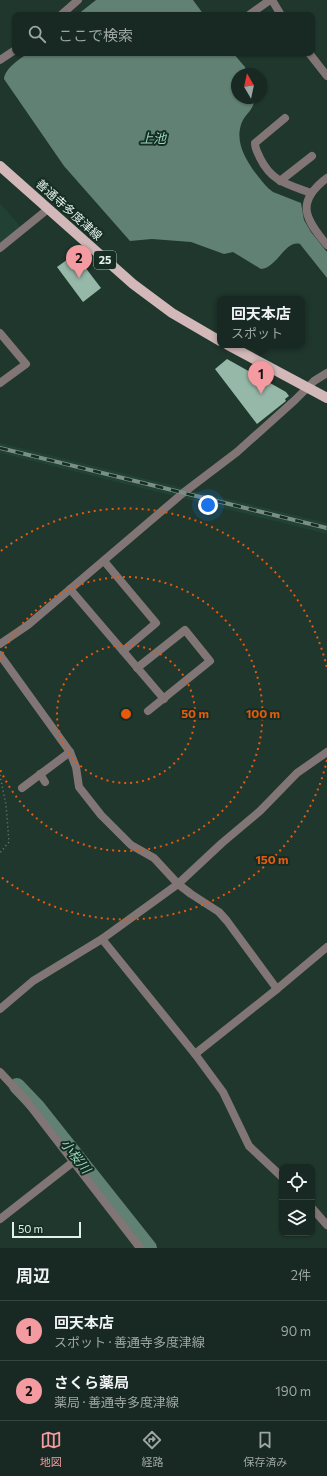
<!DOCTYPE html>
<html lang="ja">
<meta charset="utf-8">
<style>
body{margin:0;font-family:Commissioner,"Noto Sans JP",sans-serif;background:#20312a;color:#f1f3f6}
.controls{position:absolute;right:12px;bottom:12px;display:grid;overflow:hidden;border-radius:8px;box-shadow:0 1px 3px #0004}
.controls button{width:36px;height:36px;display:grid;place-items:center;padding:0;border:0;border-bottom:1px solid #364540;background:#172922;color:#f1f3f6;font:20px sans-serif}
.compass{position:absolute;left:231px;top:68px;width:36px;height:36px;border-radius:50%;background:#172922;box-shadow:0 1px 3px #0004;rotate:351deg}
.scale{position:absolute;left:12px;bottom:10px;width:69px;box-sizing:border-box;padding-left:4px;border:2px solid #e3f1eb;border-top:0;font-size:11px;line-height:14px;white-space:nowrap;color:#e3f1eb;-webkit-text-stroke:3px #152d23;paint-order:stroke}
.you{position:absolute;left:208px;top:505px;width:14px;height:14px;margin:-10px;border:3px solid #fff;border-radius:50%;background:#1a73e8;box-shadow:0 0 0 6px #1a73e833}
.badge{display:grid;place-items:center;width:26px;height:26px;border-radius:50%;background:#f49aa1;color:#111;font-size:13px;font-weight:700}
.pin{position:absolute;translate:-50% -33px;filter:drop-shadow(0 1px 2px #0008)}
.pin::after{content:'';position:absolute;top:21px;width:14px;height:12px;background:inherit;clip-path:polygon(0 0,100% 0,50% 100%)}
.popup{position:absolute;left:217px;top:296px;width:88px;height:52px;box-sizing:border-box;display:grid;place-content:center;border-radius:8px;background:#172922;filter:drop-shadow(0 1px 3px #0005);font-size:13px;white-space:nowrap;color:#9ea6a5}
.popup b{font-size:15px;color:#f1f3f6}
.popup::after{content:'';position:absolute;left:50%;top:100%;margin-left:-8px;border:8px solid transparent;border-top-color:#172922}
.list{margin:0;padding:0;list-style:none}
h2{display:flex;justify-content:space-between;align-items:center;height:52px;margin:0;padding:0 16px;font-size:17px}
h2 small{font-size:13px;font-weight:400;color:#9ea6a5}
.list li{display:grid;grid-template-columns:26px 1fr auto;gap:12px;align-items:center;box-sizing:border-box;height:60px;padding:0 16px;border-top:1px solid #364540}
.list b{display:block;font-size:15px;white-space:nowrap}
.list p{margin:0;font-size:13px;white-space:nowrap;color:#9ea6a5}
.list em{font-size:13px;font-style:normal;color:#9ea6a5}
.icon{flex:none;width:22px;height:22px;fill:none;stroke:currentColor;stroke-width:2;stroke-linecap:round;stroke-linejoin:round}
.map{position:relative;flex:none;width:327px;height:1248px;overflow:hidden}
.search{position:absolute;background:#172922;box-shadow:0 1px 3px #0004;left:12px;right:12px;top:12px;height:44px;display:flex;align-items:center;gap:10px;box-sizing:border-box;padding:0 14px;border-radius:8px;color:#9ea6a5;font-size:15px}
.sheet{height:172px;background:#172922}
nav{display:flex;justify-content:space-around;align-items:center;box-sizing:border-box;height:56px;border-top:1px solid #364540;background:#172922;font-size:11px;color:#9ea6a5}
nav a{display:grid;justify-items:center;gap:2px}
nav .on{color:#f49aa1}
.map>svg:first-child{display:block}
.built{fill:#204134}
.water{fill:#608173}
.lines{fill:none;stroke-linecap:round;stroke-linejoin:round}
.river{stroke:#608173;stroke-width:16}
.building{fill:#96b8a9}
.path{stroke:#6c8078;stroke-width:1.5;stroke-dasharray:1 3;stroke-linecap:butt}
.minor{stroke:#817575;stroke-width:8}
.primary{stroke:#d2b8b9;stroke-width:10}
.rail-casing{stroke:#7b8e86;stroke-width:4}
.rail{stroke:#152d23;stroke-width:2.5;stroke-dasharray:8;stroke-linecap:butt}
.ring{fill:none;stroke:#e8590c;stroke-width:2;stroke-dasharray:2 4}
.labels{text-anchor:middle;stroke-width:4;stroke-linejoin:round;paint-order:stroke}
.shield{fill:#152d23;stroke:#a5b6af;stroke-width:1}
.shield-label{font-size:11px;font-weight:bold;fill:#e3f1eb}
.street-label{font-size:12px;fill:#e3f1eb;stroke:#152d23}
.water-label{font-size:13px;font-style:italic;fill:#98d6bc;stroke:#152d23}
.centre{fill:#e8590c;stroke:#152d23;stroke-width:2}
.ring-label{font-size:12px;text-anchor:middle;font-weight:bold;fill:#e8590c;stroke:#152d23;stroke-width:4;stroke-linejoin:round;paint-order:stroke}
</style>
<div class="map">
<svg width="327" height="1248" viewBox="0 0 327 1248">
<rect width="100%" height="100%" fill="#1f372d"/>
<g class="built">
<polygon points="0,203 21,227 0,243"/>
<polygon points="0,443 327,523 327,534 0,453"/>
</g>
<g class="water">
<polygon points="96,0 193,0 204,15 77,15"/>
<path d="M28 53H233L245 67 247 74H237V98H254C255 109 246 113 242 122 232 146 253 171 268 188L273 192 301 203 304 220 311 232 327 252V278L300 244C285 240 277 268 261 269L233 252 224 254 191 242 152 239 130 241 64 166 4 79C5 68 20 59 28 53Z"/>
</g>
<g class="lines">
<polyline class="river" points="17,1086 37,1107 149,1248"/>
</g>
<g class="building">
<polygon points="75,254 101,288 83,302 57,267"/>
<polygon points="227,359 286,392 289,396 285,399 286,401 257,424 215,369"/>
</g>
<g class="lines">
<polyline class="path" points="0,775 6,805 9,842 0,853"/>
<g class="minor">
<polyline points="272,0 281,15"/>
<polyline points="61,15 78,0"/>
<polyline points="249,15 270,0"/>
<polyline points="309,53 327,76"/>
<polyline points="0,60 15,50"/>
<path d="M285 118 255 143C255 149 258 153 260 158 272 182 287 184 311 193"/>
<path d="M327 178C295 202 305 219 327 245"/>
<polyline points="280,181 312,156"/>
<polyline points="0,248 48,209"/>
<polyline points="0,333 26,364 0,383"/>
<polyline points="104,561 156,623 123,651"/>
<polyline points="70,589 164,699"/>
<polyline points="0,644 28,625 183,493 237,452 295,400 314,381 327,373"/>
<polyline points="0,655 70,752 76,767 79,787 101,815 131,845 154,858 178,884 191,894 219,912 227,921 277,989"/>
<polyline points="137,668 185,630 210,661 148,711"/>
<polyline points="40,774 45,782"/>
<polyline points="22,788 70,752"/>
<polyline points="102,939 195,1054 223,1092 249,1146 282,1177"/>
<polyline points="0,1009 33,981 102,939 178,884 222,843 260,811 297,773 327,752"/>
<polyline points="195,1054 277,989 327,947"/>
<polyline points="0,1072 25,1099 140,1248"/>
<polyline points="312,1208 327,1225"/>
<polyline points="0,1219 73,1162"/>
</g>
<g class="primary">
<polyline points="0,166 133,284 172,313 220,341"/>
<polyline points="228,345 327,398"/>
</g>
<g class="rail-casing">
<polyline id="rail" points="0,448 327,528"/>
</g>
<use href="#rail" class="rail"/>
</g>
<g class="ring">
<circle cx="126" cy="714" r="69"/>
<path d="M0 659A137 137 0 1 1 0 769"/>
<path d="M327 760A206 206 0 0 1 1 877M1 551A206 206 0 0 1 327 668"/>
</g>
<g class="labels">
<rect class="shield" x="94" y="251" width="22" height="18" rx="3"/>
<g class="shield-label">
<text x="105" y="264">25</text>
</g>
<g class="street-label">
<text transform="translate(69 210) rotate(42)" y="4">善通寺多度津線</text>
</g>
<g class="water-label">
<text x="153" y="143">上池</text>
<text transform="translate(76 1156) rotate(52)" y="5">小桜川</text>
</g>
</g>
<circle cx="126" cy="714" r="6" class="centre"/>
<g class="ring-label">
<text x="195" y="718">50 m</text>
<text x="263" y="718">100 m</text>
<text x="272" y="864">150 m</text>
</g>
</svg>
<div class="controls">
<button><svg class="icon" aria-label="locate" viewBox="0 0 24 24"><circle cx="12" cy="12" r="6"/><path d="M12 2v4M12 18v4M2 12h4M18 12h4"/></svg></button>
<button><svg class="icon" aria-label="layers" viewBox="0 0 24 24"><path d="M12 4l9 5-9 5-9-5zM3 14l9 5 9-5"/></svg></button>
</div>
<svg class="compass" viewBox="-18 -18 36 36"><path d="M0-13l5 13h-10z" fill="#e53935"/><path d="M0 13l5-13h-10z" fill="#9ea6a5"/></svg>
<div class="scale">50 m</div>
<div class="you"></div>
<div class="pin badge" style="left:261px;top:394px">1</div>
<div class="popup"><b>回天本店</b>スポット</div>
<div class="pin badge" style="left:79px;top:278px">2</div>
<div class="search"><svg class="icon" aria-label="search" viewBox="0 0 24 24"><circle cx="10" cy="10" r="6"/><path d="M15 15l6 6"/></svg>ここで検索</div>
</div>
<section class="sheet">
<h2>周辺<small>2件</small></h2>
<ul class="list">
<li><span class="badge">1</span><div><b>回天本店</b><p>スポット · 善通寺多度津線</p></div><em>90 m</em></li>
<li><span class="badge">2</span><div><b>さくら薬局</b><p>薬局 · 善通寺多度津線</p></div><em>190 m</em></li>
</ul>
</section>
<nav>
<a class="on"><svg class="icon" aria-label="map" viewBox="0 0 24 24"><path d="M3 6l6-2 6 2 6-2v14l-6 2-6-2-6 2zM9 4v14M15 6v14"/></svg>地図</a>
<a><svg class="icon" aria-label="directions" viewBox="0 0 24 24"><path d="M12 3l9 9-9 9-9-9zM9 14v-3h6M13 9l2 2-2 2"/></svg>経路</a>
<a><svg class="icon" aria-label="saved" viewBox="0 0 24 24"><path d="M7 4h10v16l-5-4-5 4z"/></svg>保存済み</a>
</nav>
